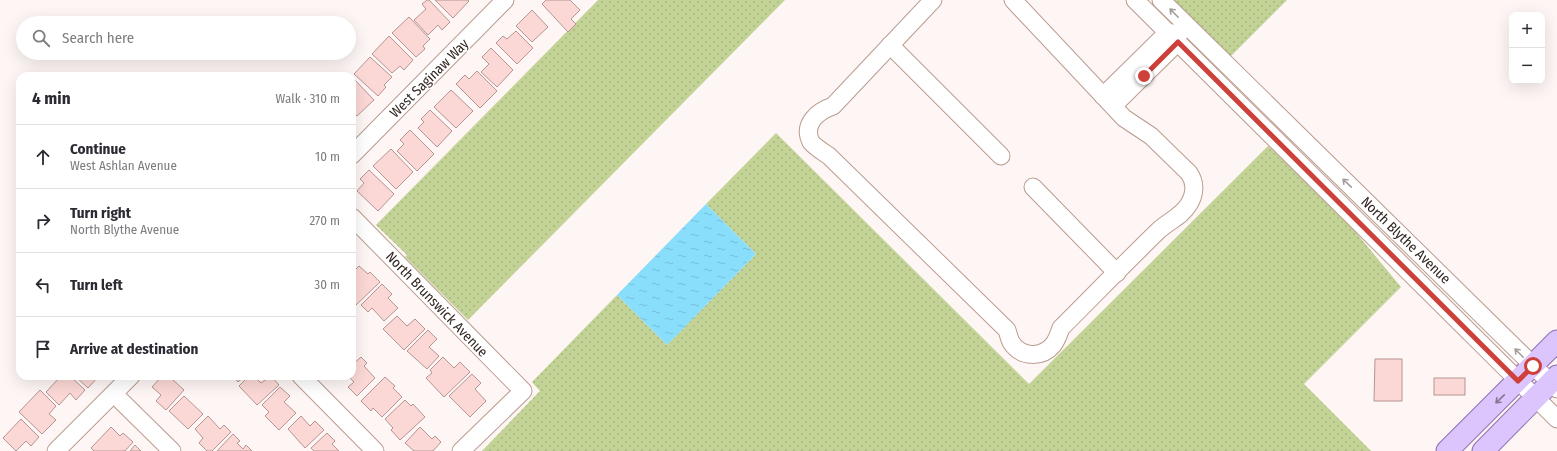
<!DOCTYPE html>
<meta charset="utf-8">
<style>
body{margin:0;font-family:"Fira Sans Condensed",sans-serif;background:#f7f7f7;color:#2b2b33}
.controls{position:absolute;right:12px;top:12px;display:grid;overflow:hidden;border-radius:8px;box-shadow:0 4px 16px #0002}
.controls button{width:36px;height:36px;display:grid;place-items:center;padding:0;border:0;border-bottom:1px solid #e1e1e2;background:#fff;color:#2b2b33;font:20px sans-serif}
.stop{position:absolute;width:12px;height:12px;margin:-9px;border:3px solid #ce403a;border-radius:50%;background:#fff}
.stop.end{background:#ce403a;border-color:#fff;box-shadow:0 1px 4px #0008}
.list{margin:0;padding:0;list-style:none}
h2{display:flex;justify-content:space-between;align-items:center;height:52px;margin:0;padding:0 16px;font-size:17px}
h2 small{font-size:13px;font-weight:400;color:#7c7c81}
.list li{display:grid;grid-template-columns:26px 1fr auto;gap:12px;align-items:center;box-sizing:border-box;height:64px;padding:0 16px;border-top:1px solid #e1e1e2}
.list b{display:block;font-size:15px;white-space:nowrap}
.list p{margin:0;font-size:13px;white-space:nowrap;color:#7c7c81}
.list em{font-size:13px;font-style:normal;color:#7c7c81}
.icon{flex:none;width:22px;height:22px;fill:none;stroke:currentColor;stroke-width:2;stroke-linecap:round;stroke-linejoin:round}
.map{position:relative;flex:none;width:1557px;height:451px;overflow:hidden}
.search{position:absolute;background:#fff;box-shadow:0 4px 16px #0002;left:16px;top:16px;width:340px;height:44px;display:flex;align-items:center;gap:10px;box-sizing:border-box;padding:0 14px;border-radius:22px;color:#7c7c81;font-size:15px}
.panel{position:absolute;background:#fff;box-shadow:0 4px 16px #0002;left:16px;top:72px;width:340px;height:308px;border-radius:12px}
.map>svg:first-child{display:block}
.grass{fill:url(#grass-dots)}
.water{fill:url(#water-ripples)}
.building{fill:#fbd8d5;stroke:#b59492}
.lines{fill:none;stroke-linecap:round;stroke-linejoin:round}
.minor-casing{stroke:#ba9c8f;stroke-width:19}
.major-casing{stroke:#9273af;stroke-width:23}
.minor{stroke:#fff;stroke-width:17}
.major{stroke:#dcc4fd;stroke-width:21}
.oneway{stroke:#a39d9b}
.oneway2{stroke:#87758f}
.route{stroke:#ce403a;stroke-width:5}
.labels{text-anchor:middle;stroke-width:3;stroke-linejoin:round;paint-order:stroke}
.street-label{font-size:14px;fill:#322621;stroke:#fff}
</style>
<div class="map">
<svg width="1557" height="451" viewBox="0 0 1557 451">
<defs>
<pattern id="grass-dots" width="8" height="8" patternUnits="userSpaceOnUse"><rect width="8" height="8" fill="#c3d395"/><path d="M2 2h.1M6 6h.1" fill="none" stroke="#a8b580" stroke-width="1.8" stroke-linecap="round"/></pattern>
<pattern id="water-ripples" width="26" height="14" patternUnits="userSpaceOnUse"><rect width="26" height="14" fill="#88defb"/><path d="M2 4q2-2 4 0t4 0M15 11q2-2 4 0t4 0" fill="none" stroke="#76bed7"/></pattern>
</defs>
<rect width="100%" height="100%" fill="#fdf6f4"/>
<g class="grass">
<polygon points="598,0 785,0 468,320 405,257 407,255 376,225"/>
<polygon points="1170,0 1287,0 1229,58"/>
<polygon points="776,133 1029,384 1268,146 1339,212 1401,287 1304,384 1371,451 482,451 540,391 532,382 617,295 667,345 756,254 706,204"/>
</g>
<polygon class="water" points="706,204 756,254 667,345 617,295"/>
<g class="building">
<polygon points="427,0 429,0 450,22 442,30 438,25 428,35 414,20 426,9 422,4"/>
<polygon points="435,0 468,0 469,1 453,18"/>
<polygon points="546,0 570,0 580,10 571,19 576,24 568,32 542,4"/>
<polygon points="532,10 548,27 532,42 516,26"/>
<polygon points="409,17 430,39 423,46 425,49 416,57 392,33"/>
<polygon points="516,31 533,48 517,64 496,43 503,36 507,39"/>
<polygon points="389,36 413,60 404,70 400,66 392,73 372,54"/>
<polygon points="491,48 513,70 497,87 481,72 489,64 482,57"/>
<polygon points="370,57 392,77 384,85 386,87 378,96 354,74"/>
<polygon points="477,71 497,91 480,108 456,84 465,75 469,79"/>
<polygon points="352,77 374,100 357,116 352,112"/>
<polygon points="451,90 473,111 456,128 434,107"/>
<polygon points="430,110 452,131 437,147 418,128 424,122 421,119"/>
<polygon points="410,130 434,154 417,171 397,151 404,144 400,140"/>
<polygon points="391,149 413,172 396,189 373,166"/>
<polygon points="369,170 394,194 378,211 357,191 364,183 360,179"/>
<polygon points="359,266 368,274 370,272 380,282 356,305 352,301 352,273"/>
<polygon points="382,284 392,294 388,298 398,308 384,321 372,308 368,312 361,305"/>
<polygon points="397,316 407,326 415,319 425,329 404,350 383,329"/>
<polygon points="428,330 437,339 429,347 439,356 427,369 407,351"/>
<polygon points="361,357 367,363 364,366 375,378 357,396 348,387 354,382 348,376 352,376 352,365"/>
<polygon points="443,357 454,368 460,362 470,372 444,397 426,378 432,373 430,370"/>
<polygon points="1375,359 1402,359 1402,401 1374,401"/>
<polygon points="472,374 481,383 475,389 486,401 470,417 449,396"/>
<polygon points="61,376 70,376 85,390 76,400 70,393 59,405 46,392"/>
<polygon points="75,376 99,376 88,388"/>
<polygon points="162,376 176,376 172,379 184,390 166,410 156,401 161,395 152,387"/>
<polygon points="233,376 245,376 238,382"/>
<polygon points="249,376 254,376 261,383 271,376 279,385 257,405 239,386"/>
<polygon points="385,377 395,386 393,388 402,397 382,417 373,408 371,411 361,401"/>
<rect x="1434" y="378" width="31" height="17"/>
<polygon points="280,387 290,396 284,402 296,413 279,430 265,416 269,412 262,405"/>
<polygon points="40,390 56,406 49,414 56,420 42,434 19,412"/>
<polygon points="184,396 203,414 188,429 169,411"/>
<polygon points="405,400 411,406 413,404 425,417 400,440 391,430 393,428 385,419"/>
<polygon points="208,416 220,429 224,425 231,432 212,451 207,451 199,443 203,438 195,429"/>
<polygon points="301,416 310,426 315,421 324,430 305,448 288,429"/>
<polygon points="21,419 39,437 31,446 26,441 16,451 3,438"/>
<polygon points="111,427 120,436 123,433 133,442 125,451 94,451 91,448"/>
<polygon points="420,427 432,439 435,436 441,442 433,451 414,451 405,443"/>
<polygon points="327,433 335,441 332,444 339,451 314,451 311,448"/>
<polygon points="233,434 240,441 237,443 243,449 246,445 252,451 217,451"/>
<polygon points="135,445 141,451 130,451"/>
</g>
<g class="lines">
<g class="minor-casing">
<g id="minor">
<path d="M933 0 833 106C818 111 802 124 811 142 815 147 823 152 829 156L1007 330C1008 333 1009 338 1011 342 1021 358 1042 358 1053 345 1057 340 1059 333 1061 328 1094 295 1126 262 1159 230 1169 221 1182 216 1189 204 1195 194 1196 183 1189 173L1151 136 1124 118 1013 0"/>
<polyline points="1135,0 1557,419"/>
<polyline points="1161,0 1557,389"/>
<polyline points="890,45 1001,156"/>
<polyline points="1103,96 1162,38 1168,33 1180,33"/>
<polyline points="1113,106 1178,42"/>
<polyline points="352,155 505,0"/>
<polyline points="1033,187 1117,273"/>
<polyline points="352,217 523,391 461,451"/>
<polyline points="301,376 375,451"/>
<polyline points="114,394 172,451"/>
<polyline points="56,451 131,376"/>
</g>
</g>
<g class="major-casing">
<g id="major">
<polyline points="1447,451 1557,341"/>
<polyline points="1483,451 1557,376"/>
</g>
</g>
<use href="#minor" class="minor"/>
<use href="#major" class="major"/>
</g>
<defs><path id="oneway-shaft" d="M-6 0H5M1.5-3L5.5 0L1.5 3" fill="none" stroke-width="1.6" stroke-linecap="round" stroke-linejoin="round"/></defs>
<g class="oneway">
<use href="#oneway-shaft" transform="translate(1174 13) rotate(-135)"/>
<use href="#oneway-shaft" transform="translate(1347 183) rotate(-136)"/>
<use href="#oneway-shaft" transform="translate(1519 353) rotate(-135)"/>
</g>
<use class="oneway2" href="#oneway-shaft" transform="translate(1500 399) rotate(136)"/>
<g class="lines">
<polyline class="route" points="1144,76 1178,42 1518,381 1533,366"/>
</g>
<g class="labels">
<g class="street-label">
<text transform="translate(429 78) rotate(-45)" y="5">West Saginaw Way</text>
<text transform="translate(1406 240) rotate(44)" y="5">North Blythe Avenue</text>
<text transform="translate(437 304) rotate(46)" y="5">North Brunswick Avenue</text>
</g>
</g>
</svg>
<div class="controls">
<button>+</button>
<button>−</button>
</div>
<div class="stop" style="left:1533px;top:366px"></div>
<div class="stop end" style="left:1144px;top:76px"></div>
<div class="search"><svg class="icon" aria-label="search" viewBox="0 0 24 24"><circle cx="10" cy="10" r="6"/><path d="M15 15l6 6"/></svg>Search here</div>
<section class="panel">
<h2>4 min<small>Walk · 310 m</small></h2>
<ul class="list">
<li><svg class="icon" aria-label="ahead" viewBox="0 0 24 24"><path d="M12 20V5M6 11l6-6 6 6"/></svg><div><b>Continue</b><p>West Ashlan Avenue</p></div><em>10 m</em></li>
<li><svg class="icon" aria-label="right" viewBox="0 0 24 24"><path d="M7 20v-9h11M14 6l5 5-5 5"/></svg><div><b>Turn right</b><p>North Blythe Avenue</p></div><em>270 m</em></li>
<li><svg class="icon" aria-label="left" viewBox="0 0 24 24"><path d="M17 20v-9H6M10 6l-5 5 5 5"/></svg><div><b>Turn left</b></div><em>30 m</em></li>
<li><svg class="icon" aria-label="arrive" viewBox="0 0 24 24"><path d="M6 21V4h12l-3 4 3 4H6"/></svg><div><b>Arrive at destination</b></div></li>
</ul>
</section>
</div>
